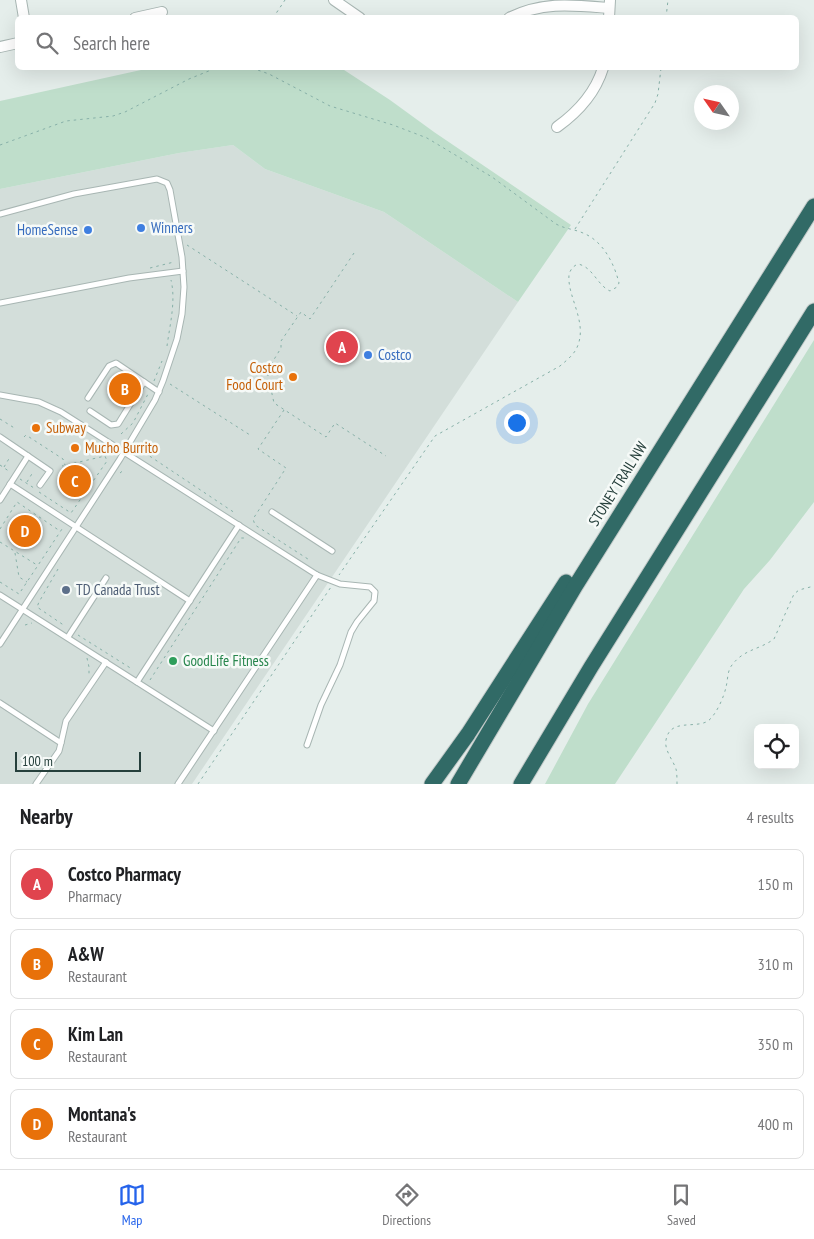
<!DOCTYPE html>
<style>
body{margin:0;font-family:"PT Sans Narrow",sans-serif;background:#f6f6f6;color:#202124}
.controls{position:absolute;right:15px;bottom:15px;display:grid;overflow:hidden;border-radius:8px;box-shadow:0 5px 20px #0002}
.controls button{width:45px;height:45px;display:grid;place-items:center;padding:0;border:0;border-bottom:1px solid #e0e0e0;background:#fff;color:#202124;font:25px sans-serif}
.compass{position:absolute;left:694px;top:85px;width:45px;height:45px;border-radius:50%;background:#fff;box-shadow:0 5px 20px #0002;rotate:304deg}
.scale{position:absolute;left:15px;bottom:12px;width:126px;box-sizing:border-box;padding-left:5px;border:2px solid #253f3b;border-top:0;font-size:14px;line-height:18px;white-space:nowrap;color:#253f3b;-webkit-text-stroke:4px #f6faf8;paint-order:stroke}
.you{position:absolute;left:516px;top:422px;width:18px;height:18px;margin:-12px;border:4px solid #fff;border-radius:50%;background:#1a73e8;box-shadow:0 0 0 8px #1a73e833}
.badge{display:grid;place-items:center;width:32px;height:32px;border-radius:50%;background:#2563eb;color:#fff;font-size:16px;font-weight:700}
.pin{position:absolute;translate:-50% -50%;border:2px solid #fff;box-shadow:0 1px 5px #0006}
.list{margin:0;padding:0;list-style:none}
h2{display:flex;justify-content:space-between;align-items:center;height:65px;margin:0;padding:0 20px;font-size:21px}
h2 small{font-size:16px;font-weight:400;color:#757577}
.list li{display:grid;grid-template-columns:32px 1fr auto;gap:15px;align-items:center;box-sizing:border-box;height:70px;margin:0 10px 10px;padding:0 10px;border:1px solid #e0e0e0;border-radius:8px}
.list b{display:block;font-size:19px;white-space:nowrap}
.list p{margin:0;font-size:16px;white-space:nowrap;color:#757577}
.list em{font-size:16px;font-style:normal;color:#757577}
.icon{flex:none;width:28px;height:28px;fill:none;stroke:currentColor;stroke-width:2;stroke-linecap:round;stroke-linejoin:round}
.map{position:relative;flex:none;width:814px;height:784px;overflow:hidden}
.search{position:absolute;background:#fff;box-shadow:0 5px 20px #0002;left:15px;right:15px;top:15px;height:55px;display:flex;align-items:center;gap:12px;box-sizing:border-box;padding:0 18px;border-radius:8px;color:#757577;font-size:19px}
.sheet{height:385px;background:#fff}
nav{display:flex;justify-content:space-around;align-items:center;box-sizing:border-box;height:70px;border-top:1px solid #e0e0e0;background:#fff;font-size:14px;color:#757577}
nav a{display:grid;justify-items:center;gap:2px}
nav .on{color:#2563eb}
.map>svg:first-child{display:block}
.built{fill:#d3deda}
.green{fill:#bfdecb}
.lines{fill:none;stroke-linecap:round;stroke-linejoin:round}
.lane-casing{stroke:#a8b6b3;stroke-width:7}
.street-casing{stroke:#a8b6b3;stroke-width:12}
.highway-casing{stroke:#c2c9c8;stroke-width:17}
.path{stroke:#87b0a8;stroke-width:1;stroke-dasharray:2.5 4;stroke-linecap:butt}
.lane{stroke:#fff;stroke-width:5}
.street{stroke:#fff;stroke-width:10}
.highway{stroke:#316a66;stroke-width:15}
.shop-dot{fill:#3f7fe0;stroke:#f6faf8;stroke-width:2}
.food-dot{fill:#e8710a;stroke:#f6faf8;stroke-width:2}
.service-dot{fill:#5c6f8a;stroke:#f6faf8;stroke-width:2}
.leisure-dot{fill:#2e9e5b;stroke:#f6faf8;stroke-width:2}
.labels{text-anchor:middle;stroke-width:5;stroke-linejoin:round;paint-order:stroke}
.shop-label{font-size:15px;fill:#366cbe;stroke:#f6faf8;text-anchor:start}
.food-label{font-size:15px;fill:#c56008;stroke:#f6faf8;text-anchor:start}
.street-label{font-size:15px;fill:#253f3b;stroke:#f6faf8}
.service-label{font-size:15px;fill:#4e5e75;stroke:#f6faf8;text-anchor:start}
.leisure-label{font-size:15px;fill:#27864d;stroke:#f6faf8;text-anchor:start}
</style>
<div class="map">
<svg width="814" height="784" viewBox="0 0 814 784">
<rect width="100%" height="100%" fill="#e5eeeb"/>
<polygon class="built" points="233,145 265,169 384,212 518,302 192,784 0,784 0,189 179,153"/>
<g class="green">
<polygon points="150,68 341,68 390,100 434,132 571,225 518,302 384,212 265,169 233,145 179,153 0,189 0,101"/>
<polygon points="814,340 814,502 770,560 744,589 615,784 545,784 588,704"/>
</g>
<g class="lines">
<g class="lane-casing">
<g id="lane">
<polyline points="0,214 74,194 157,179 167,183 170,190 182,257 184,287 182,314 177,339 163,381 155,400 120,459 0,644"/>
<polyline points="0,303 129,278 183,271"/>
<polyline points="0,395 39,402 61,412 317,575 340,584 370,587 375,592 374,601 357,622 351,632 340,665 321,705 307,745"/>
<polyline points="88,398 109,366 116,363 159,392"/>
<polyline points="90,411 111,425 118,424 144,382"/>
<polyline points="0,437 28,456 0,500"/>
<polyline points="28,456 50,471 40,485"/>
<polyline points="10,484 190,601"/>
<polyline points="272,512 332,551"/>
<polyline points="0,595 214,731"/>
<polyline points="68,637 106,578"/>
<polyline points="137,682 239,525"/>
<polyline points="0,703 61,743 59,751 36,784"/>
<polyline points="61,743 66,721 106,662"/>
<polyline points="178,784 317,575"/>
</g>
</g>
<g class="street-casing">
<g id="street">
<polyline points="21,0 24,18"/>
<polyline points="334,0 360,18"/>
<polyline points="135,18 162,12"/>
<path d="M509 18C543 1 573 5 609 8"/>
<polyline points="609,18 610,0"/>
<polyline points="0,47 18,43"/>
<path d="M557 127C578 112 595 94 603 68"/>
</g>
</g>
<g class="highway-casing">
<g id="highway">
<polyline points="432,784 468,734 566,582"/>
<polyline points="458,784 576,585 814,206"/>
<polyline points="521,784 591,667 814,311"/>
</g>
</g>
<g class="path">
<polyline points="273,18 285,0"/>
<polyline points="666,18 668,0"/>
<path d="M252 68 269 74 330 106 393 125 427 138 492 177 556 224C565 229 574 229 583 233 603 241 614 263 619 283L617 287 610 291C597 285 593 267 578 264 573 266 570 270 569 275 567 296 587 321 578 345 575 354 567 360 560 366L435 436 339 575"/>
<polyline points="0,145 66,121 113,116 125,112 189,79 216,68"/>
<polyline points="575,229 655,103 658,94 661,68"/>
<polyline points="187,245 297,316"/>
<polyline points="354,253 310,319 301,312 281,341 281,348 267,371 274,403 326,437 335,423 386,456"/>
<polyline points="150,268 174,262"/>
<path d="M167 346C170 324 176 301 171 280"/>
<polyline points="154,381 162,361"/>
<polyline points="170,384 250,435"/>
<polyline points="284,410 258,449 286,468 253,519 255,525 311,561"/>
<polyline points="0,419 16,429"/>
<polyline points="121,434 133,423 148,394"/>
<polyline points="24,437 26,435 63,459 65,465"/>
<polyline points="139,449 235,513"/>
<polyline points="0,465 10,472"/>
<polyline points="4,467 10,457"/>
<polyline points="120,473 125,469"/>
<polyline points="20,479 34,488"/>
<polyline points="27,482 33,472"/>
<polyline points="39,492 71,513 107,461 105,456 62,466"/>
<polyline points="0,529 17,502 60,531"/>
<polyline points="0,542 37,565"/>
<polyline points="15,553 19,577 27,582"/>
<polyline points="58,569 39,602 37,607 65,626"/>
<polyline points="0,582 19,594 62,529"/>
<polyline points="25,625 32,623"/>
<polyline points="78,635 132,669"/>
<polyline points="87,658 89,667 89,674"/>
<polyline points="150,680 241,538 244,538"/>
<polyline points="198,784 331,587"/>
<path d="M677 784C677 779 677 773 676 769 673 760 664 750 666 740 670 718 695 729 708 721 716 715 724 697 726 687 728 680 727 671 732 665 744 649 759 650 774 639L794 594 799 590 814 586"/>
</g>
<use href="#lane" class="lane"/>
<use href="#street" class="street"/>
<use href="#highway" class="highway"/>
</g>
<g class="shop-dot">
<circle cx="141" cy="228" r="5"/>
<circle cx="88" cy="230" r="5"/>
<circle cx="368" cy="355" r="5"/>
</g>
<g class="food-dot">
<circle cx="293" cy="377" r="5"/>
<circle cx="36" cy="428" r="5"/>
<circle cx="75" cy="448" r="5"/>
</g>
<circle class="service-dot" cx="66" cy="590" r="5"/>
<circle class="leisure-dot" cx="173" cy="661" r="5"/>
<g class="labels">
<g class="shop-label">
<text x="151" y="233">Winners</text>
<text x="78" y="235" text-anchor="end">HomeSense</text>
<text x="378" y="360">Costco</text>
</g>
<g class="food-label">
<text x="283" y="373" text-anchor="end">Costco<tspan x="283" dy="17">Food Court</tspan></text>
<text x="46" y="433">Subway</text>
<text x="85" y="453">Mucho Burrito</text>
</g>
<g class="street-label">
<text transform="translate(618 484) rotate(-58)" y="5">STONEY TRAIL NW</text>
</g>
<g class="service-label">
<text x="76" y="595">TD Canada Trust</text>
</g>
<g class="leisure-label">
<text x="183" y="666">GoodLife Fitness</text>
</g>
</g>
</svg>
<div class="controls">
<button><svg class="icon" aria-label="locate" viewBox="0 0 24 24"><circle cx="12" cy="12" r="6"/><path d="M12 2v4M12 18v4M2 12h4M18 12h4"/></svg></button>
</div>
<svg class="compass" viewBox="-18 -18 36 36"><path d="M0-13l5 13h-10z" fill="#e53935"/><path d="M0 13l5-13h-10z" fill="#757577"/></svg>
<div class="scale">100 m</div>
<div class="you"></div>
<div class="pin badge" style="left:342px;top:347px;background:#e0444e">A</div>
<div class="pin badge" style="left:125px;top:389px;background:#e8710a">B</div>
<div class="pin badge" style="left:75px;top:481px;background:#e8710a">C</div>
<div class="pin badge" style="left:25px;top:531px;background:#e8710a">D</div>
<div class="search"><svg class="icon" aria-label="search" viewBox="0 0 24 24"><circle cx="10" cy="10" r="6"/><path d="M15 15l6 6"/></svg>Search here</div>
</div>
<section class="sheet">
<h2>Nearby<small>4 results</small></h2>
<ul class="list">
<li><span class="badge" style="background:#e0444e">A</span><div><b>Costco Pharmacy</b><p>Pharmacy</p></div><em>150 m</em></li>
<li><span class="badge" style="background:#e8710a">B</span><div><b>A&amp;W</b><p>Restaurant</p></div><em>310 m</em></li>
<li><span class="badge" style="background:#e8710a">C</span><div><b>Kim Lan</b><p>Restaurant</p></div><em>350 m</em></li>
<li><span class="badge" style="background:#e8710a">D</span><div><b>Montana's</b><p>Restaurant</p></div><em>400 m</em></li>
</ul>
</section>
<nav>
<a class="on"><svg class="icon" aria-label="map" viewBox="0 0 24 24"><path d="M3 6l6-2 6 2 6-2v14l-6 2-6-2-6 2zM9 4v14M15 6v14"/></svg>Map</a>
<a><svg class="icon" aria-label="directions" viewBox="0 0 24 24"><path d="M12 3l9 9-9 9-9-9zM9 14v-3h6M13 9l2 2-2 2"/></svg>Directions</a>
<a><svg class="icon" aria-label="saved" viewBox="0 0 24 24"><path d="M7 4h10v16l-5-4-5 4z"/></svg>Saved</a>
</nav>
